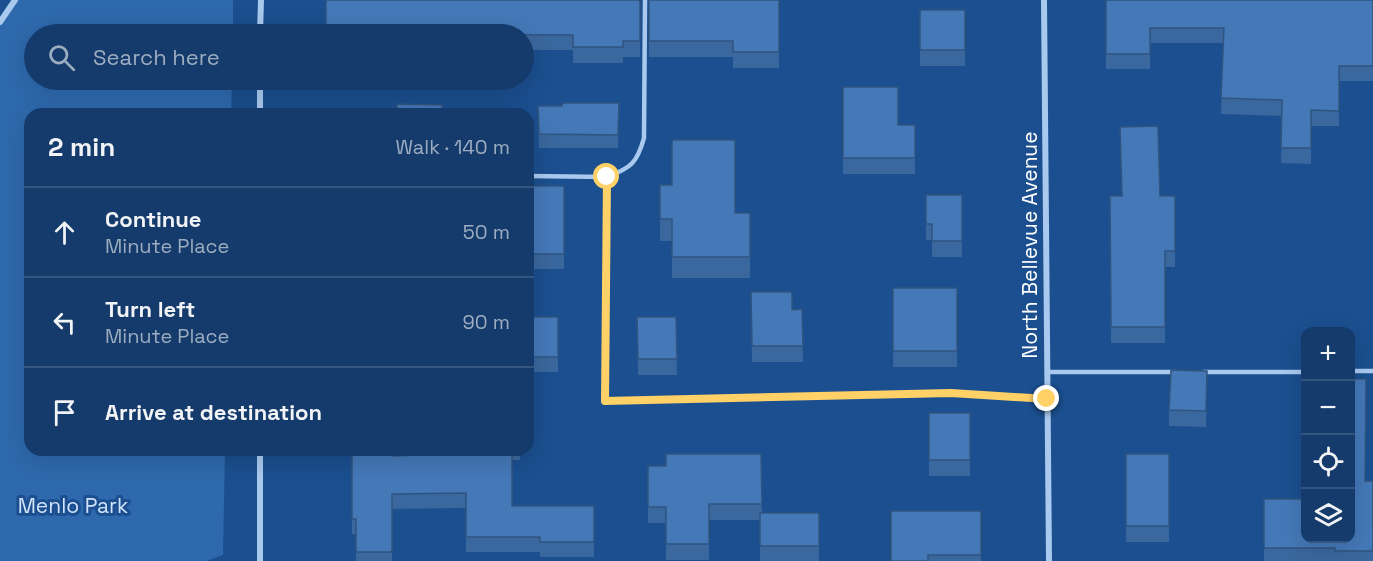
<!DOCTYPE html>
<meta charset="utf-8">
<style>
body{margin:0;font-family:"Space Grotesk",sans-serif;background:#1d4271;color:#f1f3f6}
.controls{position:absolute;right:18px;bottom:18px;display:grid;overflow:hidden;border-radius:12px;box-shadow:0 6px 24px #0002}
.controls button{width:54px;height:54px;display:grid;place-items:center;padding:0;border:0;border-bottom:2px solid #33557e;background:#143b6b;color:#f1f3f6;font:30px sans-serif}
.stop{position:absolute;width:18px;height:18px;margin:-14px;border:4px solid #ffd166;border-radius:50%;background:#fff}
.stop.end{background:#ffd166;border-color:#fff;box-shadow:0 2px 6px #0008}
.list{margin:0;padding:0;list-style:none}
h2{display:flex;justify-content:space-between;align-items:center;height:78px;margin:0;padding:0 24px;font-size:26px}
h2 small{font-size:20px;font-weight:400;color:#9dadc1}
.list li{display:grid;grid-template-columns:39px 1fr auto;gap:18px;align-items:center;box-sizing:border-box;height:90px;padding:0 24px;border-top:2px solid #33557e}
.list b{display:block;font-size:22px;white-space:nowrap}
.list p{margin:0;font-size:20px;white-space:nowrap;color:#9dadc1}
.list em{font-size:20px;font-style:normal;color:#9dadc1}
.icon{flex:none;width:33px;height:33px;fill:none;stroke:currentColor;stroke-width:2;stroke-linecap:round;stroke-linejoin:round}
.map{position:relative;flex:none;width:1373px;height:561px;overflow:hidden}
.search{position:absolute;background:#143b6b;box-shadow:0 6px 24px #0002;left:24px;top:24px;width:510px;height:66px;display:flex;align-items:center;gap:15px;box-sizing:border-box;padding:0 21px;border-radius:33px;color:#9dadc1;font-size:22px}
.panel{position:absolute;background:#143b6b;box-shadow:0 6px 24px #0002;left:24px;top:108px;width:510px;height:348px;border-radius:18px}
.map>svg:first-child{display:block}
.green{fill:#2e69ad}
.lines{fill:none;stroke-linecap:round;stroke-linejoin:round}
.service{stroke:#a9c9ee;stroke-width:4.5}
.minor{stroke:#a9c9ee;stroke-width:6}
.wall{fill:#3a679d}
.building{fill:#4478b7;stroke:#305480;stroke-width:1.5}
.route{stroke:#ffd166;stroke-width:8}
.labels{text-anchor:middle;stroke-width:6;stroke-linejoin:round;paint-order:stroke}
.street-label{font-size:21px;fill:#fff;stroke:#1b4f8f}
.park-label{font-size:21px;fill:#cfe3fa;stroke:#1b4f8f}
</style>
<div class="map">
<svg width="1373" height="561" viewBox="0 0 1373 561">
<rect width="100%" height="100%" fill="#1b4f8f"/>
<polygon class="green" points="14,0 233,0 233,34 34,34 34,80 232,80 231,114 30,114 30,450 225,450 223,555 206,561 0,561 0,20"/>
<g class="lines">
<g class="service">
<polyline points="528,176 607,177 605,401 951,393 1048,398"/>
<path d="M607 177C631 168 637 163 644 138L645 0"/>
<polyline points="1350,371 1373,371"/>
<polyline points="1047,372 1176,372"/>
<polyline points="1203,372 1306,372"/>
</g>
<g class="minor">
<polyline points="1044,0 1049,561"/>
<polyline points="0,22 15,0"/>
<polyline points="260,34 261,0"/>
<polyline points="260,114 260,80"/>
<polyline points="260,450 260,561"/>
</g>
</g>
<g class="wall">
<polygon points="640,0 640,57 623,57 623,63 573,63 573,50 524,50 524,34"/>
<polygon points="649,0 779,0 779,68 733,68 733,57 649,57"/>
<polygon points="1106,0 1373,0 1373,81 1339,81 1339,126 1311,126 1311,164 1281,163 1282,116 1221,114 1223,43 1150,43 1150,69 1106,69"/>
<rect x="920" y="10" width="45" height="56"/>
<polygon points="843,87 898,125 915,125 915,174 843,174"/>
<polygon points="619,103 618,148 539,148 538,106"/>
<polygon points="660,185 735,213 750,213 750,278 672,278 672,241 660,241"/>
<rect x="528" y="186" width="36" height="83"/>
<polygon points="926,195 962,195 962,257 932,257 932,240 926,240"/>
<polygon points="1110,196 1175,196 1175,267 1165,267 1165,343 1111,343"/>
<rect x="893" y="288" width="64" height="79"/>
<polygon points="751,292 792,310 802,309 803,362 752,362"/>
<rect x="528" y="317" width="30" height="55"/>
<polygon points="637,317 676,317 677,375 638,375"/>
<polygon points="1207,387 1206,427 1169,426 1169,410"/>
<rect x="929" y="413" width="41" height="63"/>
<polygon points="352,450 393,456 477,453 477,450 520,450 520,460 512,460 512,506 594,506 594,557 540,557 540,552 466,552 466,508 392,509 392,561 356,561 356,534 352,534"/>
<polygon points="761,454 762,513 819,513 819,561 760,561 760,520 709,520 709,560 666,560 666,523 648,523 648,466 666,466"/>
<rect x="1126" y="454" width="43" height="88"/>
<polygon points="1365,481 1373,481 1373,561 1264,561 1264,499 1305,538"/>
<polygon points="981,511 981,561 891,561"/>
</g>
<g class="building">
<polygon points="326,0 640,0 640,41 623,41 623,47 573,47 573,35 326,34"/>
<polygon points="649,0 779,0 779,52 733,52 733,41 649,41"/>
<polygon points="1106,0 1373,0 1373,66 1339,66 1339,111 1311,110 1311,148 1281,148 1282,100 1221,98 1224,28 1150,28 1150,54 1106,54"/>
<rect x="920" y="10" width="45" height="40"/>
<polygon points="843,87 898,87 898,125 915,125 915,158 843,158"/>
<polygon points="563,103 619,103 618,135 539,134 538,106 562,106"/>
<polygon points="397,104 442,105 442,114 397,114"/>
<polygon points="1158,126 1160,196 1175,196 1175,251 1165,251 1165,327 1111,327 1110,196 1122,196 1120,127"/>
<polygon points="672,140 735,140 735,213 750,213 750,257 672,257 672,219 660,219 660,185 672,185"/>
<rect x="528" y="186" width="36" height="68"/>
<polygon points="926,195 962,195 962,241 932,241 932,224 926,224"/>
<rect x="893" y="288" width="64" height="63"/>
<polygon points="751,292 792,292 792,310 802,309 803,346 752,346"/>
<rect x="528" y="317" width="30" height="40"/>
<polygon points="637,317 676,317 677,359 638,359"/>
<polygon points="1171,370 1207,371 1206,411 1169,410"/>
<polygon points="1350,379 1366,379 1365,481 1373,481 1373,551 1335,551 1335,548 1264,548 1264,499 1305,499 1305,538 1350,538"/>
<rect x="929" y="413" width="41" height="47"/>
<polygon points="352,450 393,450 393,456 477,453 477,450 512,450 512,506 594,506 594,542 540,542 540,537 466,537 466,493 392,494 392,552 356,552 356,519 352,519"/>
<polygon points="666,454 761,454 762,504 709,504 709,544 666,544 666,507 648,507 648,466 666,466"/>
<rect x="1126" y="454" width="43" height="72"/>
<polygon points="891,511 981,511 981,555 928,555 928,561 891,561"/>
<rect x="760" y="513" width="59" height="33"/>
</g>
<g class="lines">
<polyline class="route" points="607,177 605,401 951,393 1047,399"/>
</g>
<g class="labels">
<g class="street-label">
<text transform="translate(1030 245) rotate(-90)" y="7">North Bellevue Avenue</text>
</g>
<g class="park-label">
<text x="73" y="513">Menlo Park</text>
</g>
</g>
</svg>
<div class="controls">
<button>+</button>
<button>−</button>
<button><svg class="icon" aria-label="locate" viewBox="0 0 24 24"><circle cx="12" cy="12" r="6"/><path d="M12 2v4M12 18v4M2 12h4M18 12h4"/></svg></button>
<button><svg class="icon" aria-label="layers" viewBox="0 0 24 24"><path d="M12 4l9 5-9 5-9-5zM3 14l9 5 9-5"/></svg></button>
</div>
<div class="stop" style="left:607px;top:177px"></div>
<div class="stop end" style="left:1047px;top:399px"></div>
<div class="search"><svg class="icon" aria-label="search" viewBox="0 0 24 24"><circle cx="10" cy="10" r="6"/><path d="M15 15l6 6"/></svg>Search here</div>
<section class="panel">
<h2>2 min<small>Walk · 140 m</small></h2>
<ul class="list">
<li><svg class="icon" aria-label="ahead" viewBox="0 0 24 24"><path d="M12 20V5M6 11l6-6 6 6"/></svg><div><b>Continue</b><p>Minute Place</p></div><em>50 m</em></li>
<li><svg class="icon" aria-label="left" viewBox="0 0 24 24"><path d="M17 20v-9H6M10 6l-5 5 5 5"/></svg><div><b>Turn left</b><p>Minute Place</p></div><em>90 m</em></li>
<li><svg class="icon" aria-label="arrive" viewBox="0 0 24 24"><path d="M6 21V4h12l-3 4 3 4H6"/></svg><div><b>Arrive at destination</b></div></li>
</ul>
</section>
</div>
